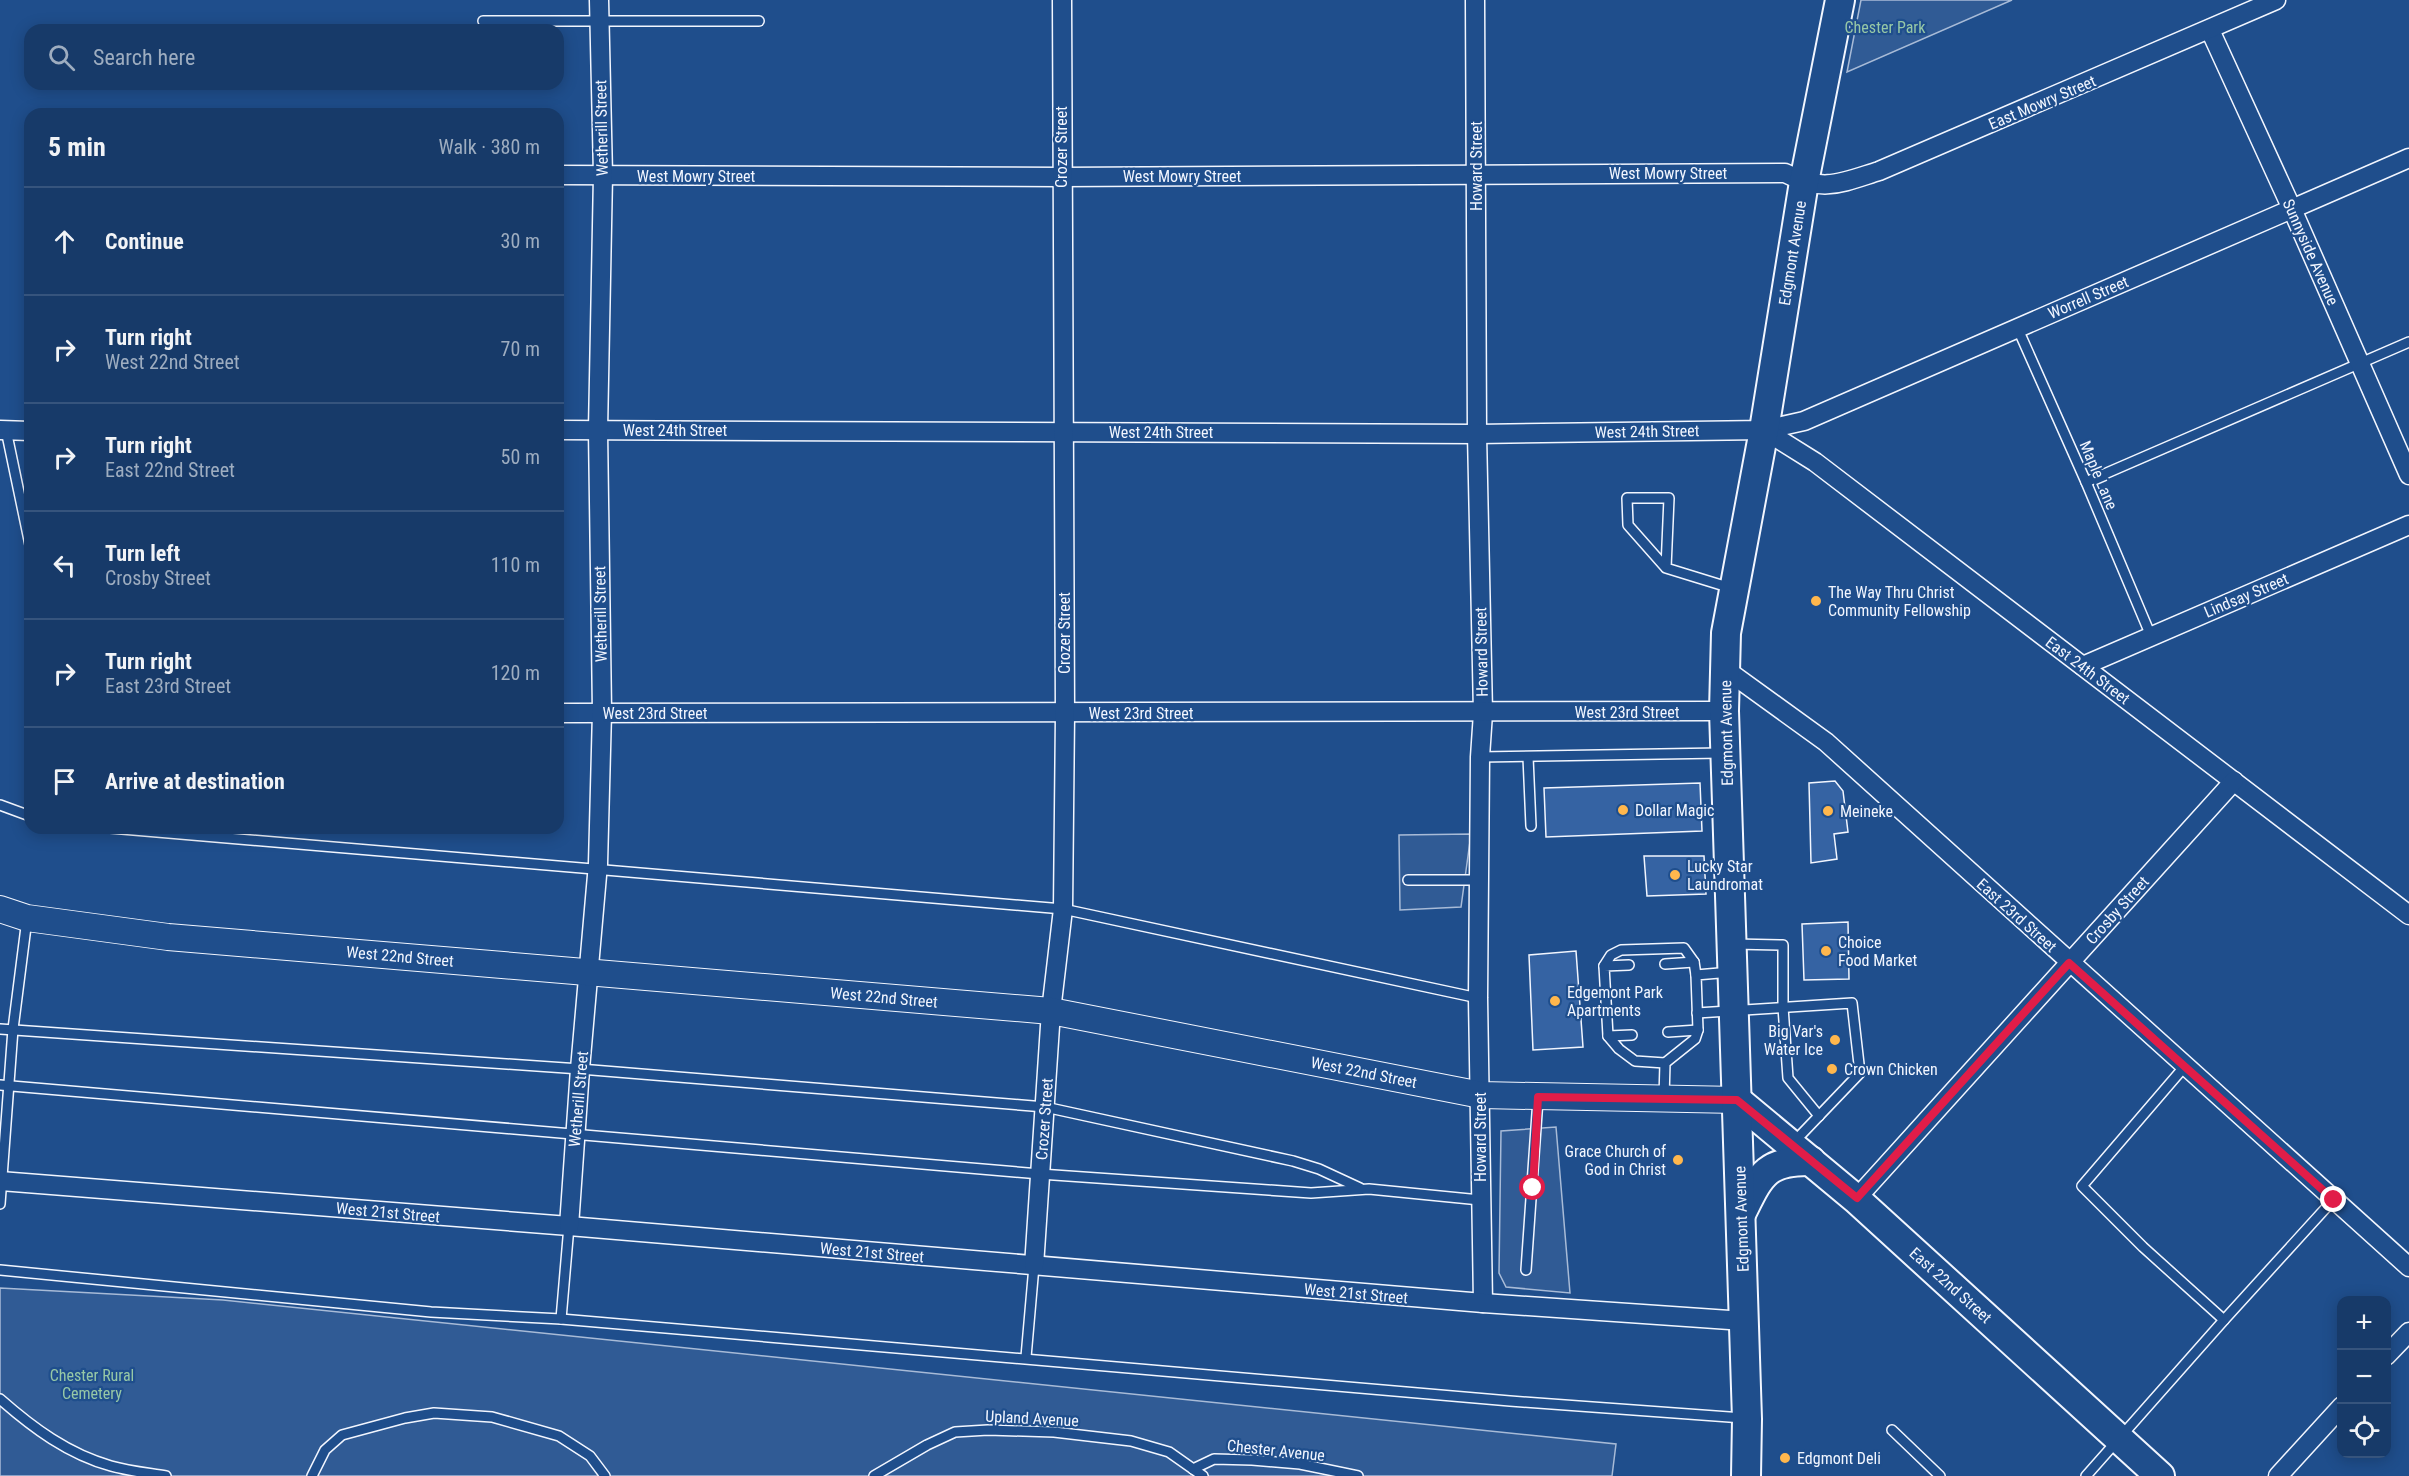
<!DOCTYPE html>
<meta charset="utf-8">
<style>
body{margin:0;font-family:"Roboto Condensed",sans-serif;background:#244571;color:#f1f3f6}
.controls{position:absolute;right:18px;bottom:18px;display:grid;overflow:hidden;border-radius:12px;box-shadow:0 3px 15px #0003}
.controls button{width:54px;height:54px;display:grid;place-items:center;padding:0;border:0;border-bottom:2px solid #36547d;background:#173a69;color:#f1f3f6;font:30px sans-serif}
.stop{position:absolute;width:18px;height:18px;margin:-14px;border:4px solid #e11d48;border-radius:50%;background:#fff}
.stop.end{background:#e11d48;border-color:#fff;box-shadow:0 2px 6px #0008}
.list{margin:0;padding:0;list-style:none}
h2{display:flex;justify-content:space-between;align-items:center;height:78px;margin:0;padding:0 24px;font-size:26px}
h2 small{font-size:20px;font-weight:400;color:#9eadc0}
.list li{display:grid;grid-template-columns:39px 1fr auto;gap:18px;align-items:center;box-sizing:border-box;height:108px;padding:0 24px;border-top:2px solid #36547d}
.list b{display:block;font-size:22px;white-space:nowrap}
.list p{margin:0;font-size:20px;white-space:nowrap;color:#9eadc0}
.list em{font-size:20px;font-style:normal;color:#9eadc0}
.icon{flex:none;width:33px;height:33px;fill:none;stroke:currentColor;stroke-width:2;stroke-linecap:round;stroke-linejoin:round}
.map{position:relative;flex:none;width:2409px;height:1476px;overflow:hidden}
.search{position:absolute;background:#173a69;box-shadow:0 3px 15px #0003;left:24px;top:24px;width:540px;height:66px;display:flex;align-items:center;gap:15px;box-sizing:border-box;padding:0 21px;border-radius:18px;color:#9eadc0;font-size:22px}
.panel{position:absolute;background:#173a69;box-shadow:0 3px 15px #0003;left:24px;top:108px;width:540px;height:726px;border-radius:18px}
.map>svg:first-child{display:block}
.built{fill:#305b95;stroke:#a8bbd7;stroke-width:1.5}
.building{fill:#3563a3;stroke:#f2f6ff;stroke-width:1.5}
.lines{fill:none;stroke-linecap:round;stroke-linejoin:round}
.lane-casing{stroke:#f2f6ff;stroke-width:12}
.street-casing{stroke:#f2f6ff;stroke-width:21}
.secondary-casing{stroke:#f2f6ff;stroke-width:28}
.primary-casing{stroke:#f2f6ff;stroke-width:32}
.lane{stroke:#1f4e8c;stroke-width:9}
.street{stroke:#1f4e8c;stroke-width:18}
.secondary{stroke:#1f4e8c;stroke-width:26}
.primary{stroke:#1f4e8c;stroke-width:28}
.route{stroke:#e11d48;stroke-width:8}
.poi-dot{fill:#ffb74d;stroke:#1f4e8c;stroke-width:2}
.labels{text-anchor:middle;stroke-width:4.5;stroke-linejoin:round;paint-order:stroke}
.park-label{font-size:16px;fill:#97c8a6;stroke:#1f4e8c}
.street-label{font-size:16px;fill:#f2f6ff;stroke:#1f4e8c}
.poi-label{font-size:16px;fill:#f2f6ff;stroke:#1f4e8c;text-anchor:start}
</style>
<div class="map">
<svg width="2409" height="1476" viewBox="0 0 2409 1476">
<rect width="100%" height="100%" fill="#1f4e8c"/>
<g class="built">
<polygon points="1861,0 2012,0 1847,72"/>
<polygon points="1471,834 1461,907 1400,910 1399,835"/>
<polygon points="1556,1127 1570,1293 1506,1287 1499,1273 1501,1131"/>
<polygon points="0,1288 223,1300 1616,1444 1612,1476 0,1476"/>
</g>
<g class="building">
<polygon points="1835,781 1843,791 1848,832 1834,834 1837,859 1811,863 1809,783"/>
<polygon points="1700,783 1702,831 1546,837 1544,788"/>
<polygon points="1644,856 1704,856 1706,894 1647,896"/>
<polygon points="1848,922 1849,979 1804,980 1802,924"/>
<polygon points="1576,951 1583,1047 1533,1050 1529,955"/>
</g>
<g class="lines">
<g class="lane-casing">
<g id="lane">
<polyline points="483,21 759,21"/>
<polyline points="2017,327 2086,482 2151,636"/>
<polyline points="6,430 30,545"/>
<polyline points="2086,482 2409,342"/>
<polyline points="1666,568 1628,525 1627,498 1669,498 1666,568 1731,588"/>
<polyline points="1480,757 1721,753"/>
<polyline points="1528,757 1531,826"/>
<polyline points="0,805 30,816"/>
<polyline points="110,828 1063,909 1478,998"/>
<polyline points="1408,880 1480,880"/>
<polyline points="1734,944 1783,945 1783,1007 1788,1078 1819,1116"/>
<polyline points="1665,964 1694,962"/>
<polyline points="1629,965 1604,966 1608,1036 1619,1049 1635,1061 1665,1063"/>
<polyline points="1604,966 1611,955 1621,950 1684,948 1694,962 1696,975"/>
<polyline points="1697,1013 1852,1003 1860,1073 1793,1143"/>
<polyline points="0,1029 580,1069 1045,1107 1293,1161 1319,1169 1360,1188"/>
<polyline points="1668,1032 1698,1030"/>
<polyline points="1608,1036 1632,1035"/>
<polyline points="2185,1066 2082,1186 2143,1247 2224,1320"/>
<polyline points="0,1085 1040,1174 1311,1193 1369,1189 1480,1200"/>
<polyline points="1664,1098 1665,1063 1695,1039 1698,1030 1696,975 1731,972"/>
<polyline points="0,1204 13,1029 27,919"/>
<polyline points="0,1270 431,1312 561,1319 1510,1401 1743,1418"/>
<polyline points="1526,1270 1538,1099"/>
<polyline points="561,1319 569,1226"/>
<polyline points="1026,1357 1034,1266"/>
<path d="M0 1399C33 1428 68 1454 111 1466 129 1471 148 1473 166 1476"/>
<polyline points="1892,1430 1940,1476"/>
<polyline points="1193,1469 1214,1459 1252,1460 1300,1464 1358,1476"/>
<polyline points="312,1476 325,1450 342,1435 405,1418 434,1413 492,1417 559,1436 590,1456 605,1476"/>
<polyline points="874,1476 927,1445 955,1432 988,1430 1054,1432 1131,1441 1169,1452 1203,1476"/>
<polyline points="2086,1476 2224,1320 2334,1199"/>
</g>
</g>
<g class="street-casing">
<g id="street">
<polyline points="1475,0 1477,434 1483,713 1480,757 1478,998 1483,1303"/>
<polyline points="2210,30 2292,209 2409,475"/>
<path d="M558 175 1061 177 1785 173C1823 193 1841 183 1879 171L2276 0"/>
<polyline points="0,430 30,431"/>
<polyline points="558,430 1477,434 1764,430 1804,421 2409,158"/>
<polyline points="1764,430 1815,462 2409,915"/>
<polyline points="2083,666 2409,525"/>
<polyline points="1725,669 1826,742 2409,1267"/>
<polyline points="558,713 1724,711"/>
<polyline points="0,1181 569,1226 1483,1303 1744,1321"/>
<polyline points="1856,1199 2234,781"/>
<polyline points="569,1226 580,1069 598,864 602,712 598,430 603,175 599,0"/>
<polyline points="1034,1266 1051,1011 1063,909 1065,714 1062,0"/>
<polyline points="2386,1356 2409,1332"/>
<polyline points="2278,1476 2342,1406"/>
</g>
</g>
<g class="secondary-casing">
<polyline id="secondary" points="0,909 27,918 168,937 1051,1011 1481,1095 1737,1100"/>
</g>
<g class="primary-casing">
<g id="primary">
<polyline points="1737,1100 1856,1199 2160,1476"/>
<path d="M1741 1214C1760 1176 1765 1160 1811 1161"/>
<polyline points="1746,1476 1747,1419 1724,711 1726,633 1764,430 1804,182 1840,0"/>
</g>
</g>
<use href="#lane" class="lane"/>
<use href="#street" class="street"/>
<use href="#secondary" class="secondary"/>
<use href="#primary" class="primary"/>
</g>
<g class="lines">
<polyline class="route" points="1533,1188 1538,1097 1737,1100 1857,1198 2069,963 2334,1200"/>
</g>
<g class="poi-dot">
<circle cx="1816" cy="601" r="6"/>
<circle cx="1623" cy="810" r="6"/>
<circle cx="1828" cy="811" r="6"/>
<circle cx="1675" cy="875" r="6"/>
<circle cx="1826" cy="951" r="6"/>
<circle cx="1555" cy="1001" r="6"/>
<circle cx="1835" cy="1040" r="6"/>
<circle cx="1832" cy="1069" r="6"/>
<circle cx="1678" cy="1160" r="6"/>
<circle cx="1785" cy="1458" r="6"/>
</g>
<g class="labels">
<g class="park-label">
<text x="1885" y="33">Chester Park</text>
<text x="92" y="1381">Chester Rural<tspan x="92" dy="18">Cemetery</tspan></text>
</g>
<g class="street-label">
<text transform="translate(2042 102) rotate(-23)" y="6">East Mowry Street</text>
<text transform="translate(601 128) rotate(-91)" y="6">Wetherill Street</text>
<text transform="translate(1061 147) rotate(-90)" y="6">Crozer Street</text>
<text transform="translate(1476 166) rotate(-90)" y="6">Howard Street</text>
<text x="1668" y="179">West Mowry Street</text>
<text x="696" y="182">West Mowry Street</text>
<text x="1182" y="182">West Mowry Street</text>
<text transform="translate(2311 252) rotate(66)" y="6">Sunnyside Avenue</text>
<text transform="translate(1792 253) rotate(-81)" y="6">Edgmont Avenue</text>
<text transform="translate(2088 297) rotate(-23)" y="6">Worrell Street</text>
<text x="675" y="436">West 24th Street</text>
<text transform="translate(1647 431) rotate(-1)" y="6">West 24th Street</text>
<text x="1161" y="438">West 24th Street</text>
<text transform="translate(2099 475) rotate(67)" y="6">Maple Lane</text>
<text transform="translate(2246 595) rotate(-23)" y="6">Lindsay Street</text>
<text transform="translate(600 614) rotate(-91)" y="6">Wetherill Street</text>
<text transform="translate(1064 633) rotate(-90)" y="6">Crozer Street</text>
<text transform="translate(1481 652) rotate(-91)" y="6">Howard Street</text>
<text transform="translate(2088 670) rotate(37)" y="6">East 24th Street</text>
<text x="1627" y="718">West 23rd Street</text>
<text x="655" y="719">West 23rd Street</text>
<text x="1141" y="719">West 23rd Street</text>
<text transform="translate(1726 733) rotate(-91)" y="6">Edgmont Avenue</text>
<text transform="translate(2117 910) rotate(-48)" y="6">Crosby Street</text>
<text transform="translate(2017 915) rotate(42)" y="6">East 23rd Street</text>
<text transform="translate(400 956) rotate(5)" y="6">West 22nd Street</text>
<text transform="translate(884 997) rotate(5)" y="6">West 22nd Street</text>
<text transform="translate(1364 1072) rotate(11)" y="6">West 22nd Street</text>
<text transform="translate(578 1099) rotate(-85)" y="6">Wetherill Street</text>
<text transform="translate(1044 1119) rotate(-86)" y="6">Crozer Street</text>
<text transform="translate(1480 1137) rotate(-90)" y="6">Howard Street</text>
<text transform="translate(388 1212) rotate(5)" y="6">West 21st Street</text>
<text transform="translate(1741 1219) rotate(-92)" y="6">Edgmont Avenue</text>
<text transform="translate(872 1252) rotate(5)" y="6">West 21st Street</text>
<text transform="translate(1951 1285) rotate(42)" y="6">East 22nd Street</text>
<text transform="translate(1356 1293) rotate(5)" y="6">West 21st Street</text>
<text transform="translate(1032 1418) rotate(3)" y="6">Upland Avenue</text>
<text transform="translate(1276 1450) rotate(6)" y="6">Chester Avenue</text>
</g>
<g class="poi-label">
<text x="1828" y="598">The Way Thru Christ<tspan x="1828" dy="18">Community Fellowship</tspan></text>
<text x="1635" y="816">Dollar Magic</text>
<text x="1840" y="817">Meineke</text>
<text x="1687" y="872">Lucky Star<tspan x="1687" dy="18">Laundromat</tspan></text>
<text x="1838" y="948">Choice<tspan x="1838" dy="18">Food Market</tspan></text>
<text x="1567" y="998">Edgemont Park<tspan x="1567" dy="18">Apartments</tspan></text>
<text x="1823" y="1037" text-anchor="end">Big Var's<tspan x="1823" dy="18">Water Ice</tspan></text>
<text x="1844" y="1075">Crown Chicken</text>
<text x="1666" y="1157" text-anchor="end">Grace Church of<tspan x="1666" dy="18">God in Christ</tspan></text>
<text x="1797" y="1464">Edgmont Deli</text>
</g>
</g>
</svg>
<div class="controls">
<button>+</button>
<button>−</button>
<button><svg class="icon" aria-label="locate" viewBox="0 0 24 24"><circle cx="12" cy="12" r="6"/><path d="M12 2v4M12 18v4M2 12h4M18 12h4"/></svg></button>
</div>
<div class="stop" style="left:1533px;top:1188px"></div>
<div class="stop end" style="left:2334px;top:1200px"></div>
<div class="search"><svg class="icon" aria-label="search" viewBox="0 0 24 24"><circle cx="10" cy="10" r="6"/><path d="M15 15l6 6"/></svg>Search here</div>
<section class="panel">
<h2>5 min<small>Walk · 380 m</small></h2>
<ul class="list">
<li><svg class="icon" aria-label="ahead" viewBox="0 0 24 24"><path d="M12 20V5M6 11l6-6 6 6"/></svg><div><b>Continue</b></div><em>30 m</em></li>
<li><svg class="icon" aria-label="right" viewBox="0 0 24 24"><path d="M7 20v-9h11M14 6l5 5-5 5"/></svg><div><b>Turn right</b><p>West 22nd Street</p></div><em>70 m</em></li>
<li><svg class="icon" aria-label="right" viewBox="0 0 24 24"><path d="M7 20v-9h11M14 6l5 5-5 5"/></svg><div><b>Turn right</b><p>East 22nd Street</p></div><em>50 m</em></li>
<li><svg class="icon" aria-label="left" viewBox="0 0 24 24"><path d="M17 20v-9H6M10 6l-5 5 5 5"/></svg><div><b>Turn left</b><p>Crosby Street</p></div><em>110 m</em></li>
<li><svg class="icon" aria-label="right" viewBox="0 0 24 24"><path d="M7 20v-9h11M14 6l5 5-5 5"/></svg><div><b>Turn right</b><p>East 23rd Street</p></div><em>120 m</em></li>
<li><svg class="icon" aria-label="arrive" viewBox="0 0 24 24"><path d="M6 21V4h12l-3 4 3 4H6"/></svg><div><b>Arrive at destination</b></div></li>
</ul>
</section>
</div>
